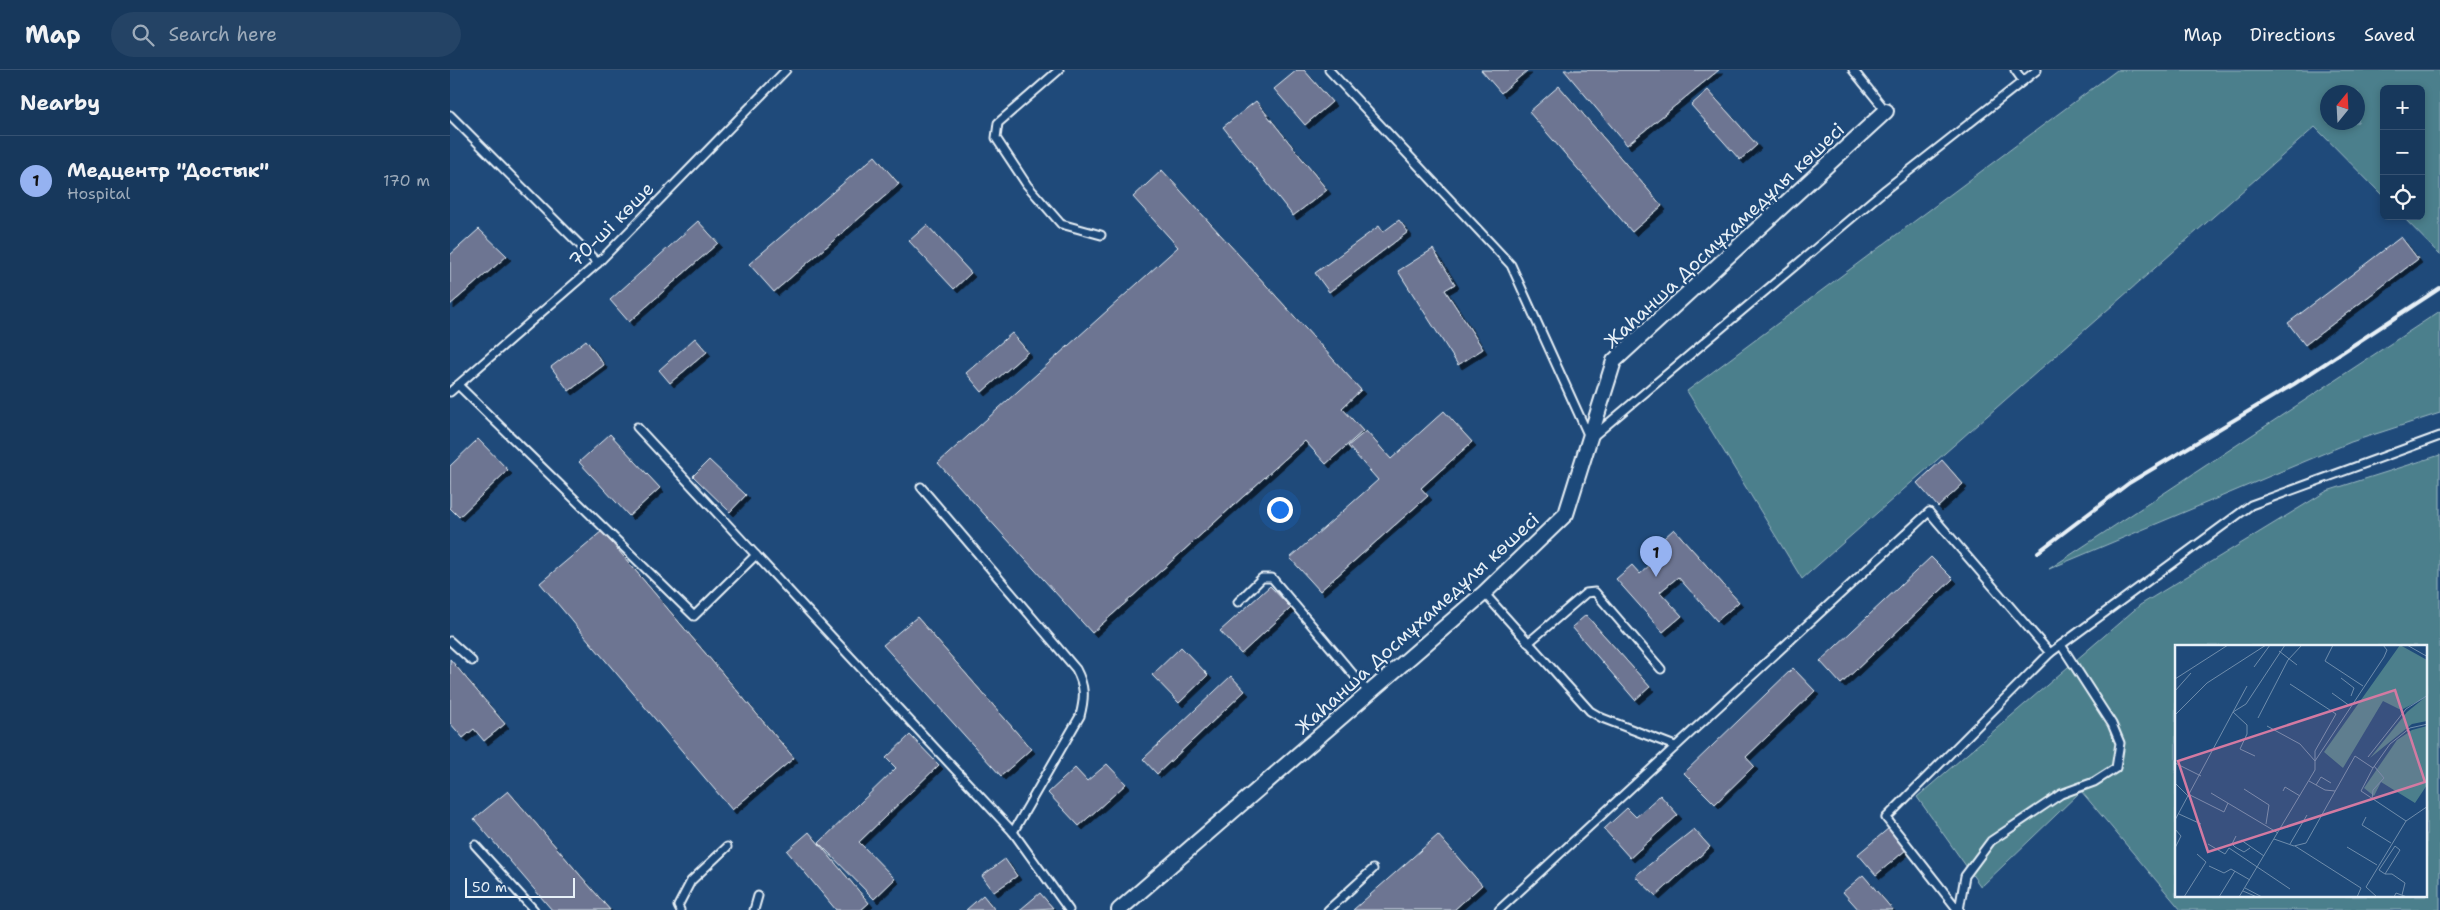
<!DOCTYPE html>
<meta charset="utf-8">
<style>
body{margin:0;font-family:"Shantell Sans",sans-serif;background:#244365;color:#f1f3f6}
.controls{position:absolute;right:15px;top:15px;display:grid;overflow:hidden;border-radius:8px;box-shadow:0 2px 8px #0003}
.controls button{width:45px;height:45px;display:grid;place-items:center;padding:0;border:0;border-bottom:1px solid #365272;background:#17385c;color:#f1f3f6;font:25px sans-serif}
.compass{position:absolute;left:1870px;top:15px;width:45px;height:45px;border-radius:50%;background:#17385c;box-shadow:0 2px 8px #0003;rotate:18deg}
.scale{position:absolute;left:15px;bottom:12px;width:110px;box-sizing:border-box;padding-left:5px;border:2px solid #e8f1f8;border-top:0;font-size:14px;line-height:18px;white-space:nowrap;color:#e8f1f8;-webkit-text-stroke:4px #1f4a7a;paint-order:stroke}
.you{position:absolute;left:829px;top:439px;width:18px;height:18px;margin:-12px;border:4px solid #fff;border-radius:50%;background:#1a73e8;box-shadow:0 0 0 8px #1a73e833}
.badge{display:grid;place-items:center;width:32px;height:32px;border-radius:50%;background:#95b2f1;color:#111;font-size:16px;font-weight:700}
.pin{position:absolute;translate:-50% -41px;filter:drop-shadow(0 1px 2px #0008)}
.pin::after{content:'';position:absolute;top:26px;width:18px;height:15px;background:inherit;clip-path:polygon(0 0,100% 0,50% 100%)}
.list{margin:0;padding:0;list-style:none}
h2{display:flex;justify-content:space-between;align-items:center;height:65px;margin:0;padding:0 20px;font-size:21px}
h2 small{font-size:16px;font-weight:400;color:#9eacbb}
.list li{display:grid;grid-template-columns:32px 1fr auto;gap:15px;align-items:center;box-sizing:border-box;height:90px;padding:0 20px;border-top:1px solid #365272}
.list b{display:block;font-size:19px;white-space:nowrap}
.list p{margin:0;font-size:16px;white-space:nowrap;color:#9eacbb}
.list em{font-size:16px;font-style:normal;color:#9eacbb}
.icon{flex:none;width:28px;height:28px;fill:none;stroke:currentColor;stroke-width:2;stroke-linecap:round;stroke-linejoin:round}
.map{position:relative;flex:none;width:1990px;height:840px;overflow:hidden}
header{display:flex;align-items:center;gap:30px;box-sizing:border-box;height:70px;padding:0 25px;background:#17385c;border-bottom:1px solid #365272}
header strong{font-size:24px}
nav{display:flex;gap:28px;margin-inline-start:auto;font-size:18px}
.search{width:350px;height:45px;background:#244365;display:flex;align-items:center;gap:12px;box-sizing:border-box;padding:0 18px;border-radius:28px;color:#9eacbb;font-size:19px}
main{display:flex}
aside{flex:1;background:#17385c}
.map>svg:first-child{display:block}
.green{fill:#4c7f8c;stroke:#9ab8c2;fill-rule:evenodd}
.building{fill:#6d7492;stroke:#e8f1f8;filter:url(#shadow)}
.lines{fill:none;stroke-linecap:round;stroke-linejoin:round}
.service-casing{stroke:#e8f1f8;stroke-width:11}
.minor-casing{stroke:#e8f1f8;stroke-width:18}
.service{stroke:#1f4a7a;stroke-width:7}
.minor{stroke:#1f4a7a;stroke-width:14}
.rail{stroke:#e8f1f8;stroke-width:4}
.labels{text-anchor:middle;stroke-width:5;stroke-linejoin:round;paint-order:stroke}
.street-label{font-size:19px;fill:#e8f1f8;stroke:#1f4a7a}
.inset-road{fill:none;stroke:#6f8dac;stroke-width:1}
.view{fill:#d37aa2;fill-opacity:0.15;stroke:#d37aa2;stroke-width:2.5}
.inset-edge{fill:none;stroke:#e8f1f8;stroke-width:2.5}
</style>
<header>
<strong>Map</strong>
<div class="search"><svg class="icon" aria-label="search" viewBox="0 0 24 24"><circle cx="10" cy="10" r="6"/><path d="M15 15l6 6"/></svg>Search here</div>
<nav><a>Map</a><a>Directions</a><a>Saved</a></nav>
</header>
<main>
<aside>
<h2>Nearby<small></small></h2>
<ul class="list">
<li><span class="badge">1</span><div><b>Медцентр &quot;Достык&quot;</b><p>Hospital</p></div><em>170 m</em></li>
</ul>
</aside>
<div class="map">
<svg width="1990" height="840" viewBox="0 0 1990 840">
<defs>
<filter id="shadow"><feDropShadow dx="4" dy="4" stdDeviation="0" flood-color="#0009"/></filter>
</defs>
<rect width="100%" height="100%" fill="#1f4a7a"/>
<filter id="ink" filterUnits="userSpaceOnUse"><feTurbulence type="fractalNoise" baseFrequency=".02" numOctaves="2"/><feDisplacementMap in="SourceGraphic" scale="10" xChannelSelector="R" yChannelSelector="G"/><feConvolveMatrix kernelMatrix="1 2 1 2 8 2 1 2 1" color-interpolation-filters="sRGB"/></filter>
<g filter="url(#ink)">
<g class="green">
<path d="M1667 0H1990V185L1952 146H1971V19H1934V127L1865 57 1352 509 1237 321ZM1878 22H1908V52H1878Z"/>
<polygon points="1990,241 1990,343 1901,372 1599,499"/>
<path d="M1990 385V840H1731L1631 721 1531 817 1467 727 1690 535 1877 421ZM1726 576H1976V826H1726Z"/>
</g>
<g class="building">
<polygon points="847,0 854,0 882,32 855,55 824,19"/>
<polygon points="1031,0 1078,0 1051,23"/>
<polygon points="1114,0 1269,0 1177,75"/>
<polygon points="1109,16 1212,136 1182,162 1079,42"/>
<polygon points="1258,20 1307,75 1290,90 1241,35"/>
<polygon points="806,31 877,120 843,146 773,57"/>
<polygon points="425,86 449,114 324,222 299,194"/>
<polygon points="712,100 911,320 892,338 913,361 876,394 855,371 642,563 488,393 728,177 683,127"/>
<polygon points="949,150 958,162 879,222 865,203 929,156 933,162"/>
<polygon points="248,151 268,173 179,252 160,230"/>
<polygon points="477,155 521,203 504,219 459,171"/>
<polygon points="29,159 57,186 0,235 0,185"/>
<polygon points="1951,167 1968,189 1855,275 1838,253"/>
<polygon points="983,179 1005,214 995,220 1033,279 1008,295 948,201"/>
<polygon points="562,263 578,282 532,322 516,303"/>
<polygon points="245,268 257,282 220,313 209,300"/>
<polygon points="136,270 154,295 119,321 101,297"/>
<polygon points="994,341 1022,372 971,418 978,426 870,521 840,488 928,410 898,376 916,361 941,389"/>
<polygon points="160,364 210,418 179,446 129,392"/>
<polygon points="28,369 58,400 9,447 0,438 0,396"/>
<polygon points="259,390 296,425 280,442 243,406"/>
<polygon points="1492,390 1513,414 1488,437 1467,413"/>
<polygon points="1224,459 1289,532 1267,551 1228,507 1210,522 1232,546 1213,562 1166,509 1182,495 1190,504 1211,485 1204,477"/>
<polygon points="152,461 344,688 282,740 90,513"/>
<polygon points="1481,487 1503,509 1391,614 1370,591"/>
<polygon points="820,516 841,538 791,584 770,561"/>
<polygon points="1136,545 1200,617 1185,630 1122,557"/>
<polygon points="467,547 581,679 551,706 433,575"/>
<polygon points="731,577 758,605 729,633 702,605"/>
<polygon points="0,589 55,654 34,671 24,659 13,668 0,653"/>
<polygon points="1343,598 1365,621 1296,687 1304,696 1265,734 1234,703"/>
<polygon points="781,606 795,621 707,704 693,689"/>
<polygon points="460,665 489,695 409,772 445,809 424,829 369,773 446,698 436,688"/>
<polygon points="657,694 676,714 629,756 598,723 625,698 637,711"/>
<polygon points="58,721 160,840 102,840 24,749"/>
<polygon points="1210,725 1228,745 1180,788 1154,759 1177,738 1186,747"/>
<polygon points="1439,758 1457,779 1426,805 1408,784"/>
<polygon points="1244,759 1260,777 1206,826 1185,806"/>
<polygon points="359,762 419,833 411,840 386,840 337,781"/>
<polygon points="988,765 1032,815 1004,840 903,840"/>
<polygon points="555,789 567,806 544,822 532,806"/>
<polygon points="1413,805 1443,840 1409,840 1393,822"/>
<polygon points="590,823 603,838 571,840 571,839"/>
<polygon points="533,825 545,840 516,840"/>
</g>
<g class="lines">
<g class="service-casing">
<g id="service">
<polyline points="609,0 548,53 546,68 577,115 611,154 651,165"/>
<polyline points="879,0 1061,195 1140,369 1436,119 1587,0"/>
<polyline points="1403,0 1436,41"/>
<polyline points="1565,0 1573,11"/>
<polyline points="0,45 148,193"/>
<polyline points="8,315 244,546 306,485"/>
<polyline points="0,322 148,193 336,0"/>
<polyline points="187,357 563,762 619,840"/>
<path d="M471 417 626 599C635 616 635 627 630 646L563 762"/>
<polyline points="1034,523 1140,641 1152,648 1225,676"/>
<polyline points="788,532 812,508 822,508 919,623"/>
<polyline points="0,571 22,591"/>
<polyline points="1078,573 1136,523 1145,522 1211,599"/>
<polyline points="1600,583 1801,435 1990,366"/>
<polyline points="25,775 84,840"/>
<polyline points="230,840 228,836 241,811 277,777"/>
<polyline points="304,840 308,826"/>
<polyline points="878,840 923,799"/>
<polyline points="1049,840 1479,442 1600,583 1436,748 1508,840"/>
<polyline points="1509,840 1515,806 1541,771 1611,724 1644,712 1666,698 1670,673 1662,654 1611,575"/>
</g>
</g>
<g class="minor-casing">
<polyline id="minor" points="669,840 1034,523 1116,444 1164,291 1436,41"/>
</g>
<use href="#service" class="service"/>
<use href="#minor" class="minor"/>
<polyline class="rail" points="1588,482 1679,413 1844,314 1990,218"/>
</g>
</g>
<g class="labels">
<g class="street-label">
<text transform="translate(161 154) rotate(-45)" y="7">70-ші көше</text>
<text transform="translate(1274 165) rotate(-43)" y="7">Жаһанша Досмұхамедұлы көшесі</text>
<text transform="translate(967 553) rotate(-42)" y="7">Жаһанша Досмұхамедұлы көшесі</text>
</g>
</g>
<g transform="translate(1725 575)">
<rect width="252" height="252" fill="#1f4a7a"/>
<path d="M225 0 252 15V76L237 79 195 113 232 67 248 54 226 65 208 56 168 123 149 107ZM252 81V140L240 158 206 137 199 151 189 143 222 95 237 85Z" fill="#4c7f8c"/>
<path class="inset-road" d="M158 0 150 16 188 41M232 0 253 12M104 6 122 20M79 22 95 0M166 33 179 43 176 51M0 34 53 0M72 41 58 67 72 80V89L65 104 80 111M0 46 16 28M157 48 175 61M0 70 32 38 91 0M83 73 113 15 127 0M92 81 125 99 140 116 209 12 212 5 208 0M193 112 231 64 253 50M0 118 26 131M198 123 215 99 235 83 253 79M134 136 150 145 160 146M0 138 14 152M141 140 146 132 156 138M69 144 94 160 91 179M108 146 110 142 125 151M36 148 103 188M15 150 49 167 53 158M197 154 198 145 209 133 199 121M4 169 26 179M191 172 187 180 216 198M0 175 58 67 71 59 110 0M231 176 253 161M0 184 6 191 0 203M61 191 57 199 60 202 69 207 75 203M99 194 119 201 131 198 180 111 198 123 186 146 231 176M66 195 89 211M33 199 50 209 54 203 115 244M115 199 132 170M120 201 186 243 182 252M172 202 202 220M34 221 49 228 56 224 75 235M210 229 225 205 220 201 204 225 210 229H217L230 238 227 250M70 243 87 252M68 246 82 252M9 252 31 217 22 209M44 252 60 226M64 252 140 125V106L161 69 115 39M202 252 191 242 231 176M219 252 221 248 232 252"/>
<path class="view" d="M220 45 250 137 33 207 3 116Z"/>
<rect width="252" height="252" class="inset-edge"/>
</g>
</svg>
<div class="controls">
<button>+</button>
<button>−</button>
<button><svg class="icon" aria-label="locate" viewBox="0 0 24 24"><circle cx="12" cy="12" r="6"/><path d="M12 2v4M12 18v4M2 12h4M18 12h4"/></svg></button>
</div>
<svg class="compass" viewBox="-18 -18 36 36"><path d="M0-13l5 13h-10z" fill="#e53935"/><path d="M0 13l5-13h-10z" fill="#9eacbb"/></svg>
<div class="scale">50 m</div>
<div class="you"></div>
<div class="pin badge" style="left:1206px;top:507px">1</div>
</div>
</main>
